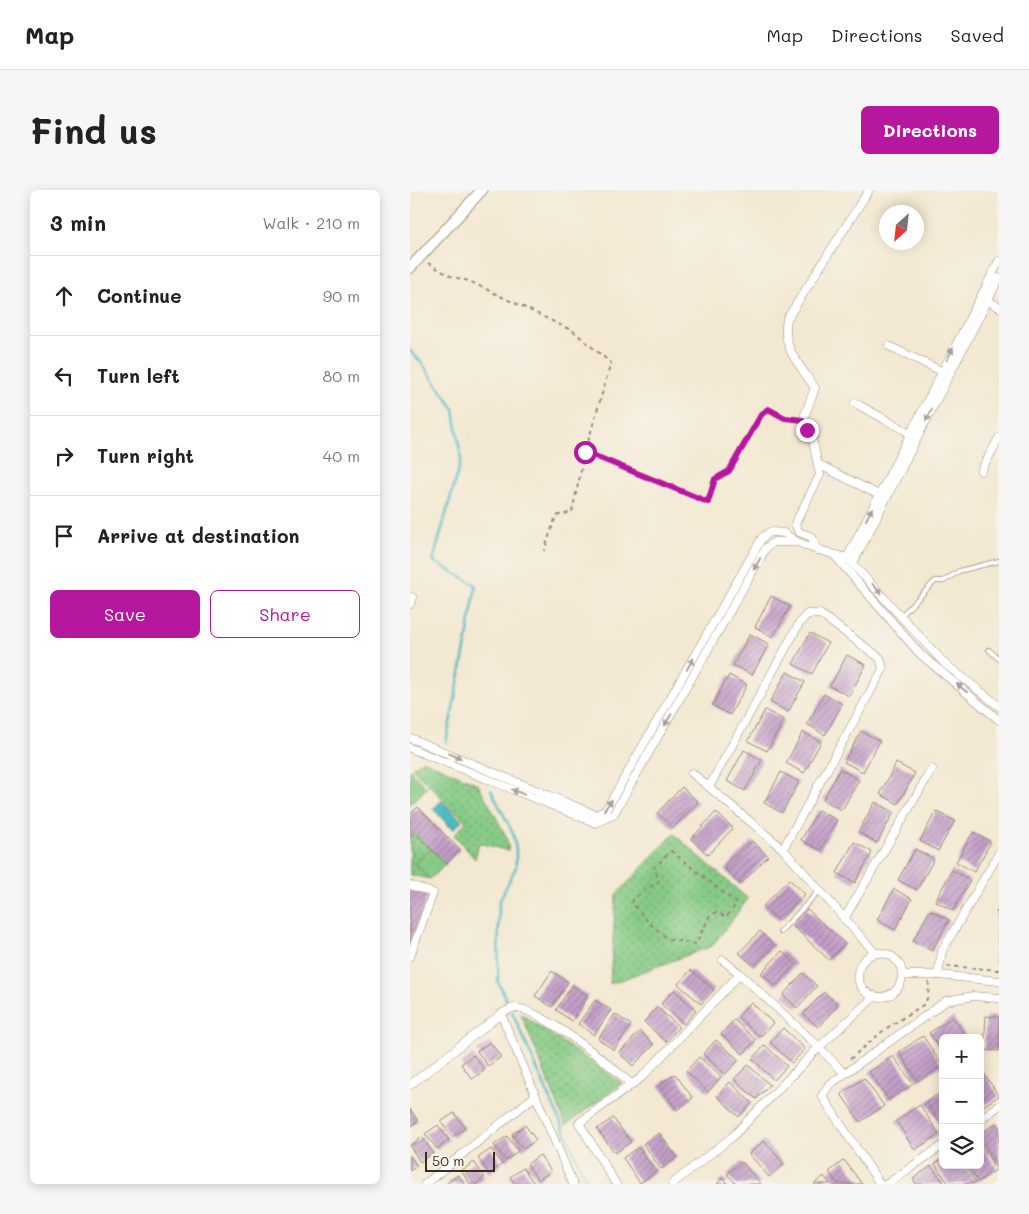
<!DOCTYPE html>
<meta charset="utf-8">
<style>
body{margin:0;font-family:Mali,sans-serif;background:#f6f6f6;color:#222}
.controls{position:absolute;right:15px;bottom:15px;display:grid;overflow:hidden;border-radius:8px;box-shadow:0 2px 12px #0003}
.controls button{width:45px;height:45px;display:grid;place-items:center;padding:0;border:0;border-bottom:1px solid #e0e0e0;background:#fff;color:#222;font:25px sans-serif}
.compass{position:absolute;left:469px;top:15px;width:45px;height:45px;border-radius:50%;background:#fff;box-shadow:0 2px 12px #0003;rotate:207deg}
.scale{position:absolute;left:15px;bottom:12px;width:70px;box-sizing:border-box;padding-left:5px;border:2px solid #3b2a1e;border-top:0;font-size:14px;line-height:18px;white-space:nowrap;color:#3b2a1e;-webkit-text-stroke:4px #f7f3e8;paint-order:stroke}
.stop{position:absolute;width:15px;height:15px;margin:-11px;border:4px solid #b5179e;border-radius:50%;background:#fff}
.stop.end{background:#b5179e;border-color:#fff;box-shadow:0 1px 5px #0008}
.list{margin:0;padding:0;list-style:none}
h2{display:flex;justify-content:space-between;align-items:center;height:65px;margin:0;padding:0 20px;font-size:21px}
h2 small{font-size:16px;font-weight:400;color:#767676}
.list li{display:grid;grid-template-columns:32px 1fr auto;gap:15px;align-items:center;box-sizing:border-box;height:80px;padding:0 20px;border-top:1px solid #e0e0e0}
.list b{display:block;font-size:19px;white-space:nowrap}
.list em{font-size:16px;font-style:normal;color:#767676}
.actions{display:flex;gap:10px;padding:15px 20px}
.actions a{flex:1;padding:11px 0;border:1px solid #b5179e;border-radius:8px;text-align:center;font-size:18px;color:#b5179e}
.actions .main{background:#b5179e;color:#fff}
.icon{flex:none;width:28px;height:28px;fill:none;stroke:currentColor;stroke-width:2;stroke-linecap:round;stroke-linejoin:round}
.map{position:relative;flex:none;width:589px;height:994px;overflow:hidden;border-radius:8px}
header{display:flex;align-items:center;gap:30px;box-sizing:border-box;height:70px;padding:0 25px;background:#fff;border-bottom:1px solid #e0e0e0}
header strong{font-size:24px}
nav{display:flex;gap:28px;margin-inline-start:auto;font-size:18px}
.intro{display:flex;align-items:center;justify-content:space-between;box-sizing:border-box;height:120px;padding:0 30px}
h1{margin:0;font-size:35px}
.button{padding:12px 22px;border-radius:8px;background:#b5179e;color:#fff;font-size:18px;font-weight:700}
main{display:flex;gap:30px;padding:0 30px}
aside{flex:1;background:#fff;border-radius:8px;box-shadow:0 2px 12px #0003}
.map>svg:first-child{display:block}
.park{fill:url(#park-dots);stroke:#607a51}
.pitch{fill:#85ca84;stroke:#607a51}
.water{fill:url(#water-ripples);stroke:#437270}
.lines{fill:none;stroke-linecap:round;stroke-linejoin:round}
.stream{stroke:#4bbac1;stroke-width:2.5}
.building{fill:url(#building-hatch)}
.lane-casing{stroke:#978978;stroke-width:5.5}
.street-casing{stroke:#978978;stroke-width:9}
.secondary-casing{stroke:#978978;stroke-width:12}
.path{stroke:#978978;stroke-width:2;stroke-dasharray:4 4;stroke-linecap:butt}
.lane{stroke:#fff;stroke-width:4}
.street{stroke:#fff;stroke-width:8}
.secondary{stroke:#fff;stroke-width:10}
.oneway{fill:#a79f9a}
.route{stroke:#b5179e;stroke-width:6}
</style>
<header>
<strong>Map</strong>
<nav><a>Map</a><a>Directions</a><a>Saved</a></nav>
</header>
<div class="intro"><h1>Find us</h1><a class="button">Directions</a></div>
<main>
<aside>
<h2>3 min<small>Walk · 210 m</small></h2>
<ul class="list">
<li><svg class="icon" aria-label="ahead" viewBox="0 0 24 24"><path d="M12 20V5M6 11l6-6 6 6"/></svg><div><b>Continue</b></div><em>90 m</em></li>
<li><svg class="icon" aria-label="left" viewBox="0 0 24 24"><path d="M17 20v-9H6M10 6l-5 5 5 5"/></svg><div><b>Turn left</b></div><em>80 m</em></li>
<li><svg class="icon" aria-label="right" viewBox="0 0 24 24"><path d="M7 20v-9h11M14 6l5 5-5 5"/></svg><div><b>Turn right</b></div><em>40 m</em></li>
<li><svg class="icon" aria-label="arrive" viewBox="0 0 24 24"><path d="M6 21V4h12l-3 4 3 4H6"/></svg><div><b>Arrive at destination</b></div></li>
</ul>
<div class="actions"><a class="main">Save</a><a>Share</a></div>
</aside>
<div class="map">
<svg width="589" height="994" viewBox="0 0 589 994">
<defs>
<pattern id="park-dots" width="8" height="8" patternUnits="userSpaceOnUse" patternTransform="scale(1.25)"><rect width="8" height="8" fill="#85ca84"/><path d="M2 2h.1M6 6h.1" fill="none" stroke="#6ea46b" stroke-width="1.8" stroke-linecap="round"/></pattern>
<pattern id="water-ripples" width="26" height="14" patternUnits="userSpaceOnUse" patternTransform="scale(1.25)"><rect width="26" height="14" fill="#4bbac1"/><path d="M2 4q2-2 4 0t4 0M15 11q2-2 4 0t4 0" fill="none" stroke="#40979c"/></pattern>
<pattern id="building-hatch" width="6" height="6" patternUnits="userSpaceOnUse" patternTransform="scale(1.25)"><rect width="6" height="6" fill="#c39ec9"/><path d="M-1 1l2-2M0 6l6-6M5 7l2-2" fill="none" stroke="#a081a3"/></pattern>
</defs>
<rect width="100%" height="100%" fill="#f7f3e8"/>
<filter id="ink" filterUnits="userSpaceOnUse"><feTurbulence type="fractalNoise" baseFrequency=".02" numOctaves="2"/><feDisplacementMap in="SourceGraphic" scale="10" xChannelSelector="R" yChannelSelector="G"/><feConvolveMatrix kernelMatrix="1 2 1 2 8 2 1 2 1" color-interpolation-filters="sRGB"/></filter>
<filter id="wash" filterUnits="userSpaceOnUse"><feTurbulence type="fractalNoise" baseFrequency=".0096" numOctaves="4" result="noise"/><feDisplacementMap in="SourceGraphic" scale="20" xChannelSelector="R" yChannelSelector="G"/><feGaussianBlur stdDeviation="1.12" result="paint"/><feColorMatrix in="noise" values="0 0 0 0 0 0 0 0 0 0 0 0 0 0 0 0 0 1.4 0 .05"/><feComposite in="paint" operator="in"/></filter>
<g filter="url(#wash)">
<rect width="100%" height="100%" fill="#f3e8d1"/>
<g class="park">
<polygon points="13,570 68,594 96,646 99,661 69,653 65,669 44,645 56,632 2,578"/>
<polygon points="5,643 21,659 6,674 20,689 0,685 0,647"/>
<polygon points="264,644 338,709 302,756 200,794 206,705"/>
<polygon points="111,824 212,893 156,935"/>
</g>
<g class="pitch">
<polygon points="0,580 17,598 0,614"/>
<polygon points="21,659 36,674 20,689 5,674"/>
<polygon points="587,724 589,724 589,774 585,773"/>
</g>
<polygon class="water" points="32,610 52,631 43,640 23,619"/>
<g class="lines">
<g class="stream">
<polyline points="0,161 11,172 44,219 51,270 23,371 66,395 57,449 36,553"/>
<polyline points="81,600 103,643 106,660 106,677 89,712 88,791 99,817"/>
<polyline points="102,822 178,994"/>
</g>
</g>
<g id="blocks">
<g class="building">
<polygon points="361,406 380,416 363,447 345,437"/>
<polygon points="400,443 418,453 402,484 383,474"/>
<polygon points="340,444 359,454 342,485 323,475"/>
<polygon points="437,465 456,475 439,506 420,496"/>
<polygon points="377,482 395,492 378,522 360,512"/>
<polygon points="319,485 337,495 320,525 302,515"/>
<polygon points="414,504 432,514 415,545 397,534"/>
<polygon points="355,520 374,530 357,561 338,551"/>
<polygon points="451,541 470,551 453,582 434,572"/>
<polygon points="393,542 411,552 394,583 376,573"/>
<polygon points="334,560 352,570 335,601 317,591"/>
<polygon points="486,573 505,583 488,614 470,604"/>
<polygon points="430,579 449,590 432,620 413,610"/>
<polygon points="371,582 389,592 372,623 354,613"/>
<polygon points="272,597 288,612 263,638 247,623"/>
<polygon points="465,612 484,622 467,653 448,642"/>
<polygon points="8,617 50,660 36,674 5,643 0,647 0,624"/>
<polygon points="408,620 427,630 410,660 391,650"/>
<polygon points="526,621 545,631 528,661 510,651"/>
<polygon points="306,622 323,638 298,665 281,649"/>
<polygon points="563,642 581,652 564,682 546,672"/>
<polygon points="342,651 358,666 330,695 315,680"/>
<polygon points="444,652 462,662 445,693 427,683"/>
<polygon points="505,659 524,669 507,700 488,690"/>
<polygon points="542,680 560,690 543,721 525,711"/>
<polygon points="379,689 395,704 369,731 353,716"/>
<polygon points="0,698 18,704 0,757"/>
<polygon points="484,699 502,709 485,740 467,730"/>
<polygon points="397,719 435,754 419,770 382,735"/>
<polygon points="520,720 539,730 522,761 503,751"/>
<polygon points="350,741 364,755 344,776 329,763"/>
<polygon points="372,761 386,774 366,796 351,783"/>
<polygon points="281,780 304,800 291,814 268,794"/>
<polygon points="142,781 158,792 142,817 125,806"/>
<polygon points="393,783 407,796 387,818 373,805"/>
<polygon points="162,795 178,806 162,831 146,820"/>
<polygon points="264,800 286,820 274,834 251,814"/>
<polygon points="414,802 428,815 408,837 393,824"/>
<polygon points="185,810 201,820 184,845 168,834"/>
<polygon points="341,812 363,833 350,847 328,827"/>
<polygon points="247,817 269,837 256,852 234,832"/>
<polygon points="205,824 221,835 204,860 188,849"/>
<polygon points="576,826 589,827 589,861 574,860"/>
<polygon points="543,827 557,848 533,848 533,863 519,843"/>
<polygon points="324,830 346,850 333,864 311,844"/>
<polygon points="373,838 395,859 382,873 360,852"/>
<polygon points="230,841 244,855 223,876 209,863"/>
<polygon points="513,846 532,875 508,891 489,862"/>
<polygon points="306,850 329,870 315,884 293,864"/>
<polygon points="80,852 91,867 78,876 67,861"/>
<polygon points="355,855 377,876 364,890 342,869"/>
<polygon points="63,865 75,880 62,889 51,874"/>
<polygon points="483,866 503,894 479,910 459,882"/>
<polygon points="289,867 311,887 298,902 276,881"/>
<polygon points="338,875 360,895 346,909 324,889"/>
<polygon points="570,878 589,906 570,918"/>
<polygon points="265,884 283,908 267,920 249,895"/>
<polygon points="454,888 474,916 450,932 431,904"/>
<polygon points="320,892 342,913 329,927 307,906"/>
<polygon points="533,901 533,938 516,912"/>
<polygon points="510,915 529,944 505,960 486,931"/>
<polygon points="0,919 8,931 0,937"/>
<polygon points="44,923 55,938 42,947 31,932"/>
<polygon points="203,928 221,952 205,963 187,939"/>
<polygon points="586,933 589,936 589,977 570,950 570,944"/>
<polygon points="28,935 39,950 27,959 15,944"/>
<polygon points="115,935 126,950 113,959 102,944"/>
<polygon points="249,943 267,967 251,979 233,954"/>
<polygon points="97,946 108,961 96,971 84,955"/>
<polygon points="12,947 23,963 10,972 0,956"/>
<polygon points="354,951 374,974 359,987 339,964"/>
<polygon points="570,954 587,979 568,992 557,975 570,975"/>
<polygon points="228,957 246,981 230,993 213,968"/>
<polygon points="81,959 92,974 79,984 68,968"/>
<polygon points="130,965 141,981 128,990 117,974"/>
<polygon points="0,966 7,976 0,981"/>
<polygon points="533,968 533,975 554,975 566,993 539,994 525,974"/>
<polygon points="434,970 452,994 428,994 419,982"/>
<polygon points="64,972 75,987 66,994 60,994 51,981"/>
<polygon points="332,972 351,994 326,994 317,984"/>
<polygon points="521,976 535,994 506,994 503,989"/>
<polygon points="113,978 124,993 122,994 105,994 100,987"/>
<polygon points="48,985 55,994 36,994"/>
<polygon points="414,986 420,994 404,994"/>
<polygon points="313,988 318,994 307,994"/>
</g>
</g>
</g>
<g filter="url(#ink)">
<use href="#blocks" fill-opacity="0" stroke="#978978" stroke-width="1"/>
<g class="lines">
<g class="lane-casing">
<g id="lane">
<polyline points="491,426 525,391 534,391 549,381 589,371"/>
<polyline points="579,460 589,469"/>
<polyline points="370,742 409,701"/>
</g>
</g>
<g class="street-casing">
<g id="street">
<polyline points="577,110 589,117"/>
<polyline points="479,156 531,181"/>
<polyline points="445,213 500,243"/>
<polyline points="408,274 469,305"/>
<polyline points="571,281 589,248"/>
<path d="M407 360 402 347 389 342 385 334 410 285 403 252 393 230 405 198C390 175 371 158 377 129L459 0"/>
<polyline points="425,366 510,464 589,530"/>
<polyline points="437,368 589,71"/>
<polyline points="443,373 589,88"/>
<polyline points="0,414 2,407"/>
<path d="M0 548 186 625 196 620 352 348 360 342 374 343C392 358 415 361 437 368L535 474 589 516"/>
<polyline points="0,558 186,633 203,625 356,358 364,352 384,352"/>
<polyline points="282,583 373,659 465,763"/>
<polyline points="299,597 389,434 397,424 410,424 470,468 473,479 373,659"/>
<polyline points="0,695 23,703 0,766"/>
<polyline points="434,729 522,579"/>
<circle cx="470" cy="785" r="22"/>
<polyline points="313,770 330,784"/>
<polyline points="493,785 528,785 589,791"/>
<polyline points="528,785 532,761 589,663"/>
<path d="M91 824C95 822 100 818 105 818 131 819 202 876 222 895"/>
<polyline points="0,895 91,824 163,994"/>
<polyline points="570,929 589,916"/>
<polyline points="15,994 125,906"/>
<polyline points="206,994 169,933 232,887 330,784 409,857 434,883"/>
<polyline points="262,994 322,947 409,857 465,806"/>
<polyline points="470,994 412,906 419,895 536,811 563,806 589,808"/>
<polyline points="477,994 533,955"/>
</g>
</g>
<g class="secondary-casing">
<polyline id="secondary" points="0,78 72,0"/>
</g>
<g class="path">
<polyline points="18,73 40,86 59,91 163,141 201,173 175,262 162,322 146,326 134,361"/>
<polyline points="176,262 298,312 305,289 319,281 351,225 358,219 375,228 386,229"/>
<polygon points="261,661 327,713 316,727 307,722 300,725 286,754 258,749 238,732 222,713 224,708 249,691 244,678"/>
<polyline points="586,722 589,722"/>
<polyline points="537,776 589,780"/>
<polyline points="440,869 474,840 513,815 518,807 519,792"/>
</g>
<use href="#lane" class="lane"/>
<use href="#street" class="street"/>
<use href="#secondary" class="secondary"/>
</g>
<defs><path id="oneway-solid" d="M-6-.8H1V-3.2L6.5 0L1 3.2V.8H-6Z" transform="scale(1.25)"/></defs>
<g class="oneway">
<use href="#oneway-solid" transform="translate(540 164) rotate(-63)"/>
<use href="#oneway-solid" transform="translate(519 225) rotate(117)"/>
<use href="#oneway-solid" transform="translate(459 324) rotate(-63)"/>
<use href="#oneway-solid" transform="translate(347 374) rotate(120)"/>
<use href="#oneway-solid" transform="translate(467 399) rotate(48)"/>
<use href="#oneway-solid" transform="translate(280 474) rotate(-60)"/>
<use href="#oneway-solid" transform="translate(552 498) rotate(-140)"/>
<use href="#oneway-solid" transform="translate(258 530) rotate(120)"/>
<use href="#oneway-solid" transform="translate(45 566) rotate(23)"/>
<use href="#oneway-solid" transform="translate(108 602) rotate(-158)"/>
<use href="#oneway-solid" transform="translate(198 615) rotate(-53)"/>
</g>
</g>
<g class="lines" filter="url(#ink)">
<polyline class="route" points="175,262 298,312 305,289 319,281 351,225 358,219 375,228 393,230 397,240"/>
</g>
</svg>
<div class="controls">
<button>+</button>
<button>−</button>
<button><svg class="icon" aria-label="layers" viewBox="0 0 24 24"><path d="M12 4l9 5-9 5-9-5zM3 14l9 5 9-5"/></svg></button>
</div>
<svg class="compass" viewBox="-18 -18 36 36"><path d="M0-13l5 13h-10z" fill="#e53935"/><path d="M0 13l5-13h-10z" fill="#767676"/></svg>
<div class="scale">50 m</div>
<div class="stop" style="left:175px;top:262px"></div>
<div class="stop end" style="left:397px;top:240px"></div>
</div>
</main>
